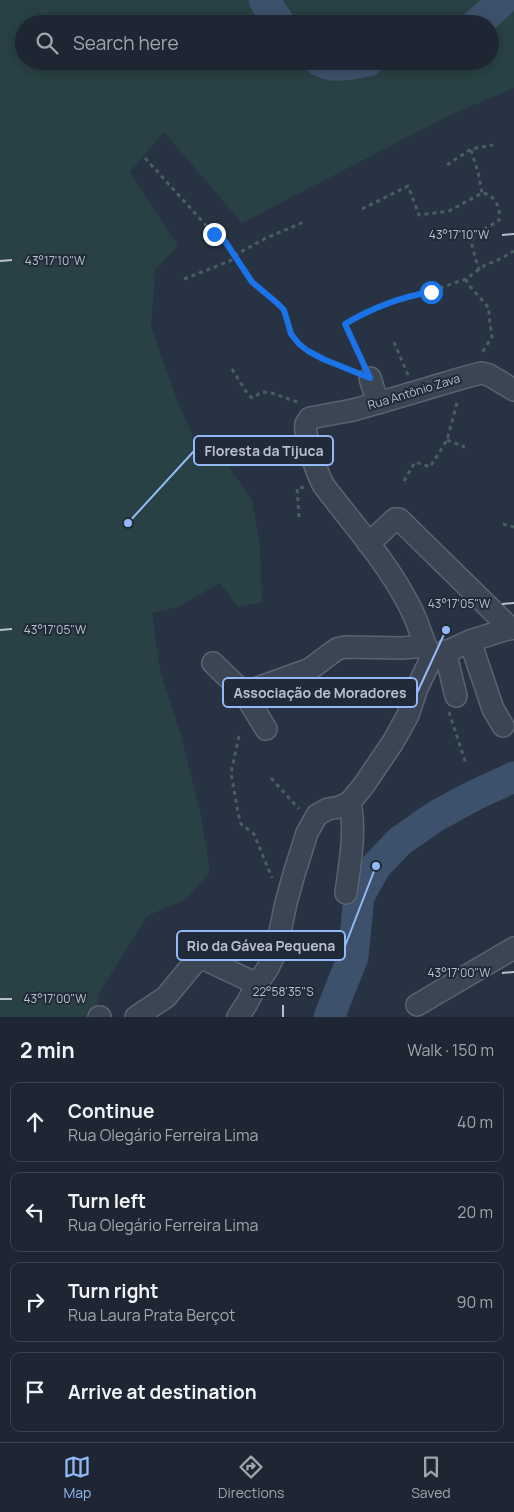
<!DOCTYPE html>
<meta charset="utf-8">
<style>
body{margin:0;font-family:Manrope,sans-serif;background:#252e3a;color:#f1f3f6}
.stop{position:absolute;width:15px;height:15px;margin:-11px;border:4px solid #1a73e8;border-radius:50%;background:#fff}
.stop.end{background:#1a73e8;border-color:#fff;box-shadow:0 1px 5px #0008}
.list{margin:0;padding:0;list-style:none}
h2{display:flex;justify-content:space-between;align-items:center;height:65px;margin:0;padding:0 20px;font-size:21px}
h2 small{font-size:16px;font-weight:400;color:#a0a5ac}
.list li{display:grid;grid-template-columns:32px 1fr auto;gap:15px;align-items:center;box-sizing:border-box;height:80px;margin:0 10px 10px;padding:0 10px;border:1px solid #3b434d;border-radius:10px}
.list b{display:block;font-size:19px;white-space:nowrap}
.list p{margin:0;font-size:16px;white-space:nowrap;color:#a0a5ac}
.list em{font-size:16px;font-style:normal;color:#a0a5ac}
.icon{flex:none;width:28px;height:28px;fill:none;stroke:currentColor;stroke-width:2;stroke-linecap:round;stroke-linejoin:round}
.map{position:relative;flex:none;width:514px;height:1017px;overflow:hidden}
.search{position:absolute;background:#1d2632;box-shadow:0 2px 12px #0003;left:15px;right:15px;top:15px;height:55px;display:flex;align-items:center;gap:12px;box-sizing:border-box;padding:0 18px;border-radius:28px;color:#a0a5ac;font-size:19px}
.sheet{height:425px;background:#1d2632}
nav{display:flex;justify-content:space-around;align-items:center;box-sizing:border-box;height:70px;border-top:1px solid #3b434d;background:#1d2632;font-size:14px;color:#a0a5ac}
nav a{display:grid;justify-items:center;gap:2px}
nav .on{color:#93baf7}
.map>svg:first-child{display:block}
.green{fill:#294144;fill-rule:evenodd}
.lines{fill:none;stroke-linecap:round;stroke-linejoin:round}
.river{stroke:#3e516c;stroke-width:31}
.minor-casing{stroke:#5a6370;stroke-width:24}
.path{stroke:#485e60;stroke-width:3;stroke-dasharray:4 4;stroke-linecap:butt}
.minor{stroke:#3c4553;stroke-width:21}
.route{stroke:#1a73e8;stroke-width:6}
.ticks{fill:none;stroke:#b9c0cc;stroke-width:2}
.labels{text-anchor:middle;stroke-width:4;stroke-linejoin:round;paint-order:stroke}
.street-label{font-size:12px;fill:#b9c0cc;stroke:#202a38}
.ticks-label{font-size:12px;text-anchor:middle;fill:#b9c0cc;stroke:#202a38;stroke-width:4;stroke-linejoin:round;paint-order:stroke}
.leader{fill:none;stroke:#93baf7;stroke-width:2}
.callout-dot{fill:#93baf7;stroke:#202a38;stroke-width:2}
.callout{fill:#202a38;stroke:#93baf7;stroke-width:2}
.callout-label{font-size:14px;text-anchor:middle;font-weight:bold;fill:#b9c0cc}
</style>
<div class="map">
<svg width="514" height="1017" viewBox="0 0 514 1017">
<rect width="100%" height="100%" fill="#273343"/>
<g class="green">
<path d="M0 0H514V88L450 115 242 223 164 132 130 172 178 246 155 270 151 327 178 402 197 446 224 460 252 500 260 546 262 602 238 607 220 583 180 606 152 613 160 670 181 736 200 810 210 872 186 899 147 916 98 995 97 1017H0ZM24 24H490V61H24Z"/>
<polygon points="351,983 346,1007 349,1017 331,1017"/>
</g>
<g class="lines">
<g class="river">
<polyline points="264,0 280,24"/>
<polyline points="477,24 503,0"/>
<path d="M320 61C334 69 353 64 368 61"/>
<polyline points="329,1017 353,957 359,896 376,866 400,841 436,816 475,795 514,777"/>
</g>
<g class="minor-casing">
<g id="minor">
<polyline points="370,378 378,403"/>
<polyline points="368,543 378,535 395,519 399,519 506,624 510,629"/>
<polyline points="470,641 493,709 503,726"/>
<polyline points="445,651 456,696"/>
<path d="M431 659C423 642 418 621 409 605 387 562 353 524 324 486 318 476 303 434 306 424 306 424 310 418 310 418L353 410 378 403 459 379 481 373 489 375 514 390"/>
<polyline points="213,663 244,693 310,669 337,649 345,647 402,648 425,646"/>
<polyline points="244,693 266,729"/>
<path d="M346 893C350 863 356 832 350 802"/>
<polyline points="417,1005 514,948"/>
<polyline points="99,1017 100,1017"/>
<polyline points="136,1017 166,997 194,963 199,960 204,959 257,984"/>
<polyline points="238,1017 247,1003 257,984 268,968 276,951 286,903 294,874 307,833 317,815 328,809 340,807 350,802 364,785 393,742 408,715 417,688 431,659 470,641 514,627"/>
</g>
</g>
<g class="path">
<polyline points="471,150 478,172 482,193"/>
<polyline points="145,158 214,234 219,232 252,282 284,310 291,334 299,344 308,351 353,372"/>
<polyline points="447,165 471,149 493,145"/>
<path d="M362 209 408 186 419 215 449 211 482 193C495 194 501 208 499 220 490 227 476 231 471 242L479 270"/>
<polyline points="184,279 230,261 239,253 266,238 304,222"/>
<polyline points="466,279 467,283 489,308 489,316 492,337 481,354"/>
<polyline points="394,342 408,375"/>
<polyline points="363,362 345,324 368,311 410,295 431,291 466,279 485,265 500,259 514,251"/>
<polyline points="232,369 247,393 252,398 262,392 272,393 300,403"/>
<polyline points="447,440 465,447"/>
<polyline points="404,481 415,462 430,467 447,440 458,399"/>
<polyline points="299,517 297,488 306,487"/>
<polyline points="503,524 514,527"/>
<polyline points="449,712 466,764"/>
<polyline points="239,736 231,773 238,813 241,824 254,834 272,878"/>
<polyline points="271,778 299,809"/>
</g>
<use href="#minor" class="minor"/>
</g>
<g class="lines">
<path class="route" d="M214 234 219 232 252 282 277 303 284 310 291 334 299 344 308 351 323 359 370 378 345 324C372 308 400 297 431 292"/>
</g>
<path class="ticks" d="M502 235 514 234M0 261 12 260M502 604 514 603M0 630 12 629M502 973 514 972M0 999H12M283 1005V1017"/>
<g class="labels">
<g class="street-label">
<text transform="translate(414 392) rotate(-17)" y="4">Rua Antônio Zava</text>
</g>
</g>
<g class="ticks-label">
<text x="459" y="239">43°17'10"W</text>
<text x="55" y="265">43°17'10"W</text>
<text x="459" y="608">43°17'05"W</text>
<text x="55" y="634">43°17'05"W</text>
<text x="459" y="977">43°17'00"W</text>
<text x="283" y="996">22°58'35"S</text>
<text x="55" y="1003">43°17'00"W</text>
</g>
<path class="leader" d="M128 523L194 451M446 630L417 693M376 866L345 946"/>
<g class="callout-dot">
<circle cx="128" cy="523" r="5"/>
<circle cx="446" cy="630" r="5"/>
<circle cx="376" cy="866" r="5"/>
</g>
<g class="callout">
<rect x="194" y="436" width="139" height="29" rx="5"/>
<rect x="223" y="678" width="194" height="29" rx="5"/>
<rect x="177" y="931" width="168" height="29" rx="5"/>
</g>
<g class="callout-label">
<text x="264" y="456">Floresta da Tijuca</text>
<text x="320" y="698">Associação de Moradores</text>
<text x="261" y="951">Rio da Gávea Pequena</text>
</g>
</svg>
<div class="stop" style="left:431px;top:292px"></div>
<div class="stop end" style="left:214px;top:234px"></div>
<div class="search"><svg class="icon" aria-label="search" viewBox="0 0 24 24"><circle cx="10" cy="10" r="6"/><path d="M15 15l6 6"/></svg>Search here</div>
</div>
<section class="sheet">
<h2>2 min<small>Walk · 150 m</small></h2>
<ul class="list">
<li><svg class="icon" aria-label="ahead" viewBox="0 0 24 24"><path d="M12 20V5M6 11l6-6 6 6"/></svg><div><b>Continue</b><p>Rua Olegário Ferreira Lima</p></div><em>40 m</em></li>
<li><svg class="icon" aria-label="left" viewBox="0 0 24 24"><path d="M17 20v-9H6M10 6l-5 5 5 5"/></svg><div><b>Turn left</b><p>Rua Olegário Ferreira Lima</p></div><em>20 m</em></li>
<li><svg class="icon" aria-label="right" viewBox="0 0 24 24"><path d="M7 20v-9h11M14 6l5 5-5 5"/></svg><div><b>Turn right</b><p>Rua Laura Prata Berçot</p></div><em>90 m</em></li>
<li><svg class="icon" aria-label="arrive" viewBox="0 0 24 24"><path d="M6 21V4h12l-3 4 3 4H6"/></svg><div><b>Arrive at destination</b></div></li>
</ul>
</section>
<nav>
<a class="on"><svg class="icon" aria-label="map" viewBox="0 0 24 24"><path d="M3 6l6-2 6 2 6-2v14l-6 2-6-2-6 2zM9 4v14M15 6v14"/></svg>Map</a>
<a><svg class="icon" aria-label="directions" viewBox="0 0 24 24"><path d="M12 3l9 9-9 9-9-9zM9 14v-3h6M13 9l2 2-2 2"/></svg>Directions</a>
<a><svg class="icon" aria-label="saved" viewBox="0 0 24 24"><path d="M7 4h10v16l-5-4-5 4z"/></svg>Saved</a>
</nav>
